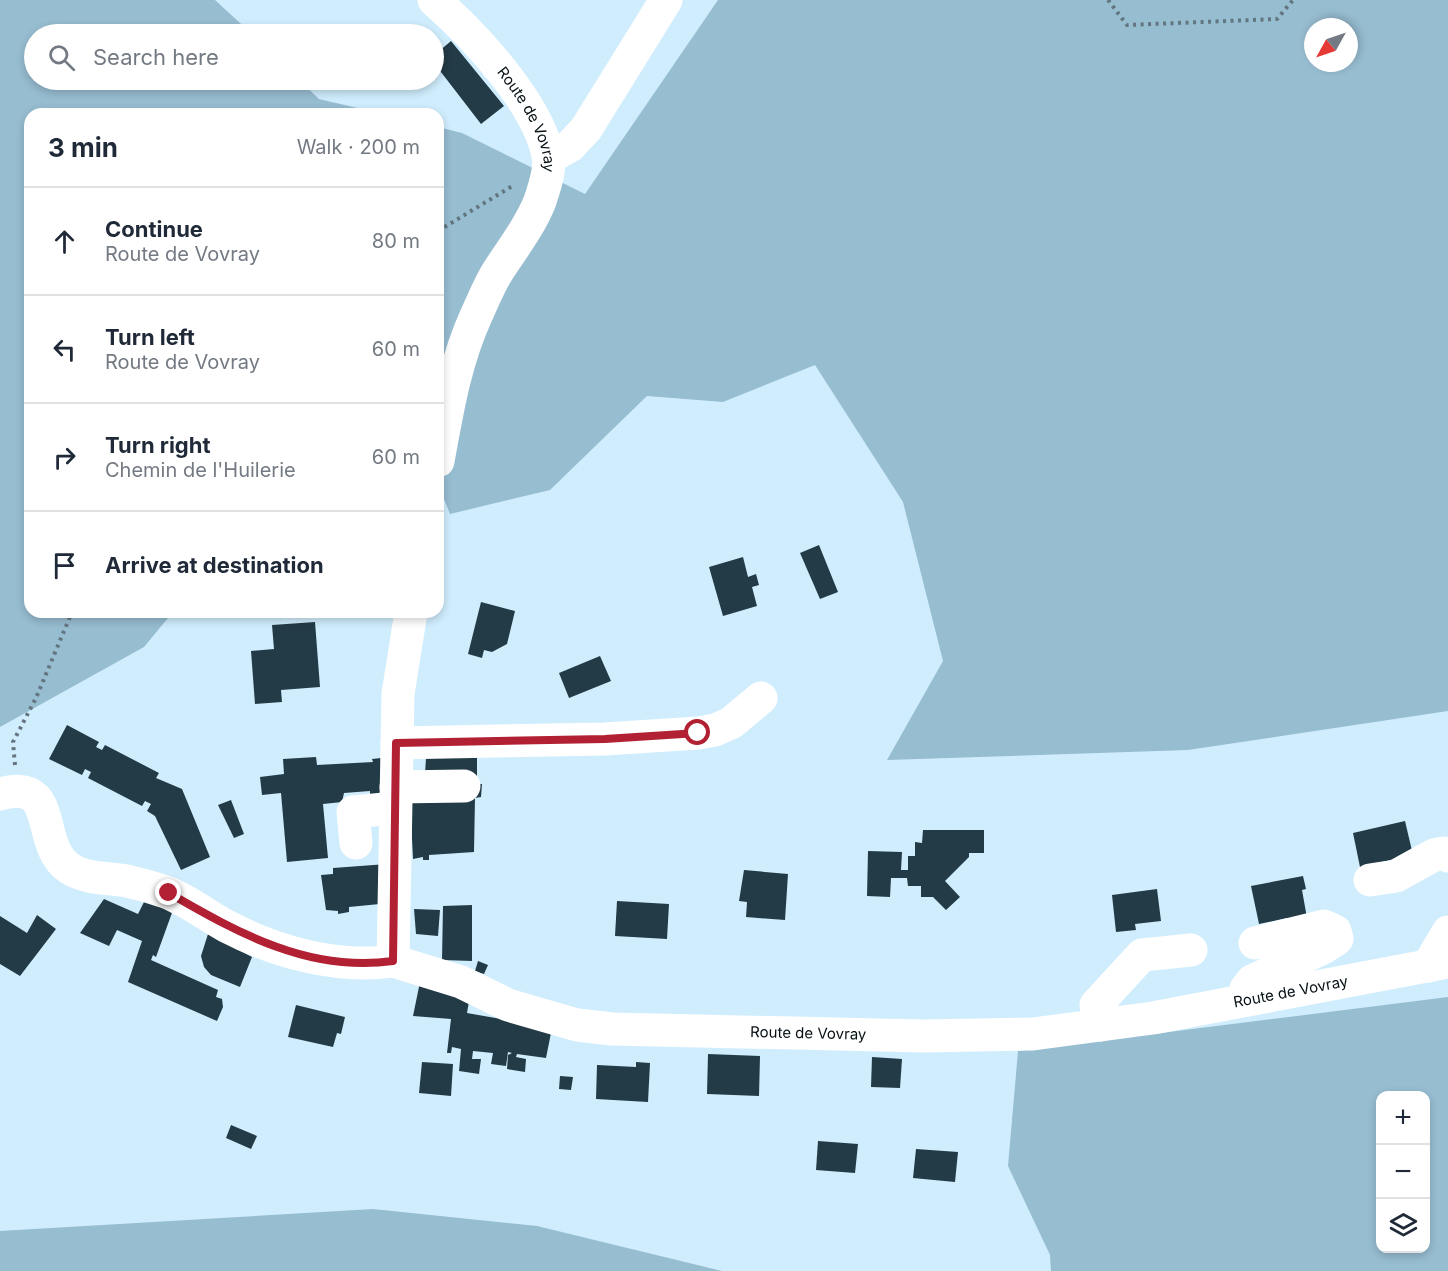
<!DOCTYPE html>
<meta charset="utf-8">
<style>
body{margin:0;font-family:Inter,sans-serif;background:#f6f6f7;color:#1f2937}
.controls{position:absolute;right:18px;bottom:18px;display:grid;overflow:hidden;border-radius:12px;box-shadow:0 3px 9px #0003}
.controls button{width:54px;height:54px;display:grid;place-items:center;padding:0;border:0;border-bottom:2px solid #e0e1e3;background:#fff;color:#1f2937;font:30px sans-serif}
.compass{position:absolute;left:1304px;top:18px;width:54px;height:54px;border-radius:50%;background:#fff;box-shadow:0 3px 9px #0003;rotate:230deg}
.stop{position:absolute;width:18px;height:18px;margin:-14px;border:4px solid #b22033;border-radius:50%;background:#fff}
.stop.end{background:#b22033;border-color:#fff;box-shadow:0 2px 6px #0008}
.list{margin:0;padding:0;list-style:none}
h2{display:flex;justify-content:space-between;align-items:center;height:78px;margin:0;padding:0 24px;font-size:26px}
h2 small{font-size:20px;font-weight:400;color:#747a83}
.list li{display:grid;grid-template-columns:39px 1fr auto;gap:18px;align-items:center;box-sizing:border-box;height:108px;padding:0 24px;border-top:2px solid #e0e1e3}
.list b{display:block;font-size:22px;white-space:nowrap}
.list p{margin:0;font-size:20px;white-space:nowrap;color:#747a83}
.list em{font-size:20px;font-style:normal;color:#747a83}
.icon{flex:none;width:33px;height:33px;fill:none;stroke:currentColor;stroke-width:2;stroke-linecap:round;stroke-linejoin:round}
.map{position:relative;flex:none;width:1448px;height:1271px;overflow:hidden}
.search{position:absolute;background:#fff;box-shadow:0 3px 9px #0003;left:24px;top:24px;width:420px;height:66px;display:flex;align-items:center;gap:15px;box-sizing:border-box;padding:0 21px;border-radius:33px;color:#747a83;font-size:22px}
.panel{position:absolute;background:#fff;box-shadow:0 3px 9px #0003;left:24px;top:108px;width:420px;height:510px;border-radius:18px}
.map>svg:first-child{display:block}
.green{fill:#97bdd1;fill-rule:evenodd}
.building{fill:#233b47}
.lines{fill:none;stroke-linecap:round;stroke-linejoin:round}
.path{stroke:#637680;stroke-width:4;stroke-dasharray:3 4.5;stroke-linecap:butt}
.minor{stroke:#fff;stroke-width:33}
.route{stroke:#b22033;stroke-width:8}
.labels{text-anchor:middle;stroke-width:6;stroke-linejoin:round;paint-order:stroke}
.street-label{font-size:15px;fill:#061015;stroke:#fff}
</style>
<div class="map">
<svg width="1448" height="1271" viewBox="0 0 1448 1271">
<rect width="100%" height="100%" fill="#d0edfd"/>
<g class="green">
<polygon points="0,0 215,0 252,34 34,34 34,80 299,80 319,99 383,114 30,114 30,612 173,612 144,647 0,727"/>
<path d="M718 0H1448V711L1188 750 887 760 943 661 903 502 815 365 723 402 647 396 550 490 450 514 438 484V127L462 133 585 194ZM1313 27H1349V63H1313Z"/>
<path d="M1448 997V1271H1051L1050 1255 1008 1166 1018 1051ZM1380 1096H1426V1248H1380Z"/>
<polygon points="373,1209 537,1226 722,1271 0,1271 0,1231"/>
</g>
<g class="building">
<polygon points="451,41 504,106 481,124 434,63 434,46 438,52"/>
<polygon points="819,545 838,592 820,599 800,553"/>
<polygon points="743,557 748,577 756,574 759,585 752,587 757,606 723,616 709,567"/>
<polygon points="481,602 515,611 507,644 492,652 484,650 482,658 468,654"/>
<polygon points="315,622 320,687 281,690 282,702 255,704 251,651 274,649 272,625"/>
<polygon points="600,656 611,681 569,698 559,673"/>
<polygon points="67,725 99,742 96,747 102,750 105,745 159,773 156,778 182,789 210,857 181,870 155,816 147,811 151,804 145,801 142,806 88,778 91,772 85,769 82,775 49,759"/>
<polygon points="477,750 477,778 425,774 426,758"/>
<polygon points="316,757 317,765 373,762 372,759 381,758 383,795 370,795 370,791 344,793 342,802 323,804 328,858 287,862 281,793 262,795 260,777 284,774 283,759"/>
<polygon points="468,784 482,784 481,797 475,798 474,852 429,855 429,860 423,860 423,857 413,859 410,798"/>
<polygon points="231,800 244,834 234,838 218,805"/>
<polygon points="1405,821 1413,855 1360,867 1353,833"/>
<polygon points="923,830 984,830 984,853 969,853 969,857 945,881 960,897 946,910 933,897 921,897 921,886 908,886 907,878 891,878 890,897 867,896 868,851 902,852 901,870 908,870 908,856 915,856 915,842 922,843"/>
<polygon points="387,864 390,903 349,907 349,912 338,914 338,911 326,910 321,875 333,874 333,868"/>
<polygon points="744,870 788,874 785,920 746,917 747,902 739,901"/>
<polygon points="1303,876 1306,889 1302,890 1307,918 1288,922 1287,918 1259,924 1251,886"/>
<polygon points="1157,889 1161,921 1135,924 1136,930 1116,932 1112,895"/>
<polygon points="146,898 173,910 156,957 153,955 151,960 218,990 216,997 222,999 223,1007 217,1021 128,982 142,941 117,930 109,946 80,933 104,899 138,914"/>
<polygon points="617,901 669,904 667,939 615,936"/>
<polygon points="472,905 472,961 442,960 443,906"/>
<polygon points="414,909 440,910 438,936 416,934"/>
<polygon points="37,915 56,929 20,976 0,964 0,916 27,933"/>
<polygon points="208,934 252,957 240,987 211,975 204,967 201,956"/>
<polygon points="478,961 488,965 484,974 475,971"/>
<polygon points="420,982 471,990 467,1013 552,1028 546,1058 517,1054 516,1057 526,1059 525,1072 507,1069 508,1055 512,1053 508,1052 506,1066 491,1064 493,1053 473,1051 472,1059 481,1059 479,1074 459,1071 461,1049 452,1047 451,1053 447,1053 451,1019 413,1016"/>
<polygon points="296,1005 345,1017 341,1034 337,1033 333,1047 288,1037"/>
<polygon points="708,1054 760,1056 759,1096 707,1094"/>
<polygon points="872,1057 902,1059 900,1088 871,1087"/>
<polygon points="422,1062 453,1064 451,1096 419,1093"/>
<polygon points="636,1062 650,1063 648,1102 596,1099 597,1065 636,1067"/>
<polygon points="560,1076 573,1077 571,1090 559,1089"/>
<polygon points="231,1125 257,1136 251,1149 226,1138"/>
<polygon points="818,1141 858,1144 855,1173 816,1170"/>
<polygon points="916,1149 958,1152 955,1182 913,1178"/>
</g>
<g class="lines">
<g class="path">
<polyline points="1108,0 1127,25 1277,19 1293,0"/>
<polyline points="438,231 514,185"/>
<polyline points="15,765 13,742 36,698 72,612"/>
</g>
<g class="minor">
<path id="s1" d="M434 0C474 35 538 103 548 156 551 170 544 188 540 201 530 226 513 248 498 271 489 285 483 301 476 316 455 362 447 412 438 461"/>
<polyline points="549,158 570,146 586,129 666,0"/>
<path id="s2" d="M411 612 398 694 393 961 461 982 508 1005 577 1025 612 1029 924 1036 1033 1034 1153 1018 1448 962"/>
<polyline points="397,743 605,739 698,733 715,730 731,723 761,698"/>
<polyline points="396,787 464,786"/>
<path d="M0 794C61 777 34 844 69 868 85 879 109 878 127 881 140 884 154 888 166 892 187 900 206 915 226 926 276 952 336 969 393 961"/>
<polyline points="356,843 353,812 395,808"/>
<polyline points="1370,880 1396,876 1434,855 1444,853 1448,856"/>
<polyline points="1428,966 1448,932"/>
<polyline points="1247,1000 1246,989 1252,981 1323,948 1337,939 1335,931 1324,926 1255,943"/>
<polyline points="1100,1025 1096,1005 1142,955 1191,950"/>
</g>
</g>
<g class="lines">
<path class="route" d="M169 893C238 933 310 973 393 961L396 743 605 739 698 733"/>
</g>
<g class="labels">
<g class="street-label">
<text dy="5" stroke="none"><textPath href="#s1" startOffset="154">Route de Vovray</textPath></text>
<text dy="5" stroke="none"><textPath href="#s2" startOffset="1263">Route de Vovray</textPath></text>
<text dy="5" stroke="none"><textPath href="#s2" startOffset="777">Route de Vovray</textPath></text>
</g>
</g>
</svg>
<div class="controls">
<button>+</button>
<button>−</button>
<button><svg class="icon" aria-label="layers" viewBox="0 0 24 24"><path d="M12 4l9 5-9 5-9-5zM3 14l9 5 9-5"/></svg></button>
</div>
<svg class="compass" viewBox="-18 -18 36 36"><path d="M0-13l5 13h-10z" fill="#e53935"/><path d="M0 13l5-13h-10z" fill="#747a83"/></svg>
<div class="stop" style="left:698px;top:733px"></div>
<div class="stop end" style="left:169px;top:893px"></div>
<div class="search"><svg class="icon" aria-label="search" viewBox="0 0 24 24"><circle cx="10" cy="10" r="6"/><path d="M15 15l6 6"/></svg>Search here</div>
<section class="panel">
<h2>3 min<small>Walk · 200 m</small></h2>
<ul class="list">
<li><svg class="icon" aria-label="ahead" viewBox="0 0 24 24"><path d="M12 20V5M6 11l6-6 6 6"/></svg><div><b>Continue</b><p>Route de Vovray</p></div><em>80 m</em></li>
<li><svg class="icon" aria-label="left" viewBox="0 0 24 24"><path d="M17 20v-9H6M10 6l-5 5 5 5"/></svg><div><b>Turn left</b><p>Route de Vovray</p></div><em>60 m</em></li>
<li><svg class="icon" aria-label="right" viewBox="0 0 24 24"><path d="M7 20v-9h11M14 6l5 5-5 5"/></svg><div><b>Turn right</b><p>Chemin de l'Huilerie</p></div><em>60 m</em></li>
<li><svg class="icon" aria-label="arrive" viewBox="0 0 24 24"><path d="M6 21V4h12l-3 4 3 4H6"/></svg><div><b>Arrive at destination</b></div></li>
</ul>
</section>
</div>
